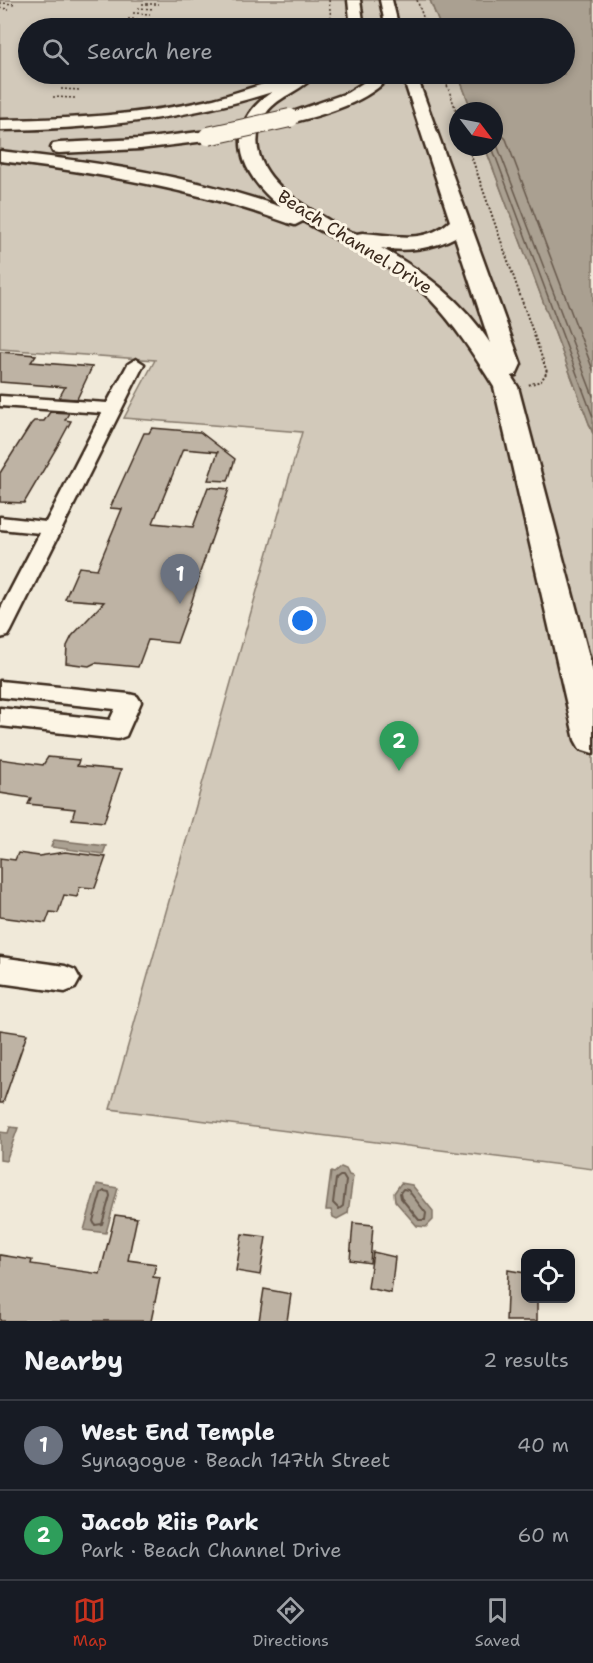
<!DOCTYPE html>
<meta charset="utf-8">
<style>
body{margin:0;font-family:"Shantell Sans",sans-serif;background:#242831;color:#f1f3f6}
.controls{position:absolute;right:18px;bottom:18px;display:grid;overflow:hidden;border-radius:12px;box-shadow:0 3px 9px #0003}
.controls button{width:54px;height:54px;display:grid;place-items:center;padding:0;border:0;border-bottom:2px solid #363941;background:#171b24;color:#f1f3f6;font:30px sans-serif}
.compass{position:absolute;left:449px;top:102px;width:54px;height:54px;border-radius:50%;background:#171b24;box-shadow:0 3px 9px #0003;rotate:122deg}
.you{position:absolute;left:303px;top:621px;width:21px;height:21px;margin:-15px;border:4px solid #fff;border-radius:50%;background:#1a73e8;box-shadow:0 0 0 9px #1a73e833}
.badge{display:grid;place-items:center;width:39px;height:39px;border-radius:50%;background:#c8321e;color:#fff;font-size:20px;font-weight:700}
.pin{position:absolute;translate:-50% -50px;filter:drop-shadow(0 2px 3px #0008)}
.pin::after{content:'';position:absolute;top:32px;width:21px;height:18px;background:inherit;clip-path:polygon(0 0,100% 0,50% 100%)}
.list{margin:0;padding:0;list-style:none}
h2{display:flex;justify-content:space-between;align-items:center;height:78px;margin:0;padding:0 24px;font-size:26px}
h2 small{font-size:20px;font-weight:400;color:#9ea1a6}
.list li{display:grid;grid-template-columns:39px 1fr auto;gap:18px;align-items:center;box-sizing:border-box;height:90px;padding:0 24px;border-top:2px solid #363941}
.list b{display:block;font-size:22px;white-space:nowrap}
.list p{margin:0;font-size:20px;white-space:nowrap;color:#9ea1a6}
.list em{font-size:20px;font-style:normal;color:#9ea1a6}
.icon{flex:none;width:33px;height:33px;fill:none;stroke:currentColor;stroke-width:2;stroke-linecap:round;stroke-linejoin:round}
.map{position:relative;flex:none;width:593px;height:1321px;overflow:hidden}
.search{position:absolute;background:#171b24;box-shadow:0 3px 9px #0003;left:18px;right:18px;top:18px;height:66px;display:flex;align-items:center;gap:15px;box-sizing:border-box;padding:0 21px;border-radius:33px;color:#9ea1a6;font-size:22px}
.sheet{height:258px;background:#171b24}
nav{display:flex;justify-content:space-around;align-items:center;box-sizing:border-box;height:84px;border-top:2px solid #363941;background:#171b24;font-size:16px;color:#9ea1a6}
nav a{display:grid;justify-items:center;gap:3px}
nav .on{color:#c8321e}
.map>svg:first-child{display:block}
.green{fill:#d2c9ba;stroke:#867a6c;stroke-width:1.5}
.water{fill:#aaa091;stroke:#7e7163;stroke-width:1.5}
.lines{fill:none;stroke-linecap:round;stroke-linejoin:round}
.shore-far1{stroke:#67594c;stroke-width:1.5}
.shore{stroke:#67594c;stroke-width:2}
.building{fill:#beb3a4;stroke:#3b2a1e;stroke-width:1.5}
.minor-casing{stroke:#3b2a1e;stroke-width:5}
.primary-casing{stroke:#3b2a1e;stroke-width:5}
.path-far1{stroke:#3b2a1e;stroke-width:1.5;stroke-dasharray:2 2;stroke-linecap:butt}
.path{stroke:#3b2a1e;stroke-width:2;stroke-dasharray:2 2;stroke-linecap:butt}
.minor{fill:#fcf5e5;fill-rule:evenodd}
.primary{fill:#fcf5e5;fill-rule:evenodd}
.primary-bridge-casing{stroke:#3b2a1e;stroke-width:20;stroke-linecap:butt}
.primary-bridge{stroke:#fcf5e5;stroke-width:18}
.labels{text-anchor:middle;stroke-width:6;stroke-linejoin:round;paint-order:stroke}
.far-street-label{font-size:18px;fill:#3b2a1e;stroke:#fcf5e5}
</style>
<div class="map">
<svg width="593" height="1321" viewBox="0 0 593 1321">
<rect width="100%" height="100%" fill="#f0e9d9"/>
<filter id="ink" filterUnits="userSpaceOnUse"><feTurbulence type="fractalNoise" baseFrequency=".0167" numOctaves="2"/><feDisplacementMap in="SourceGraphic" scale="12" xChannelSelector="R" yChannelSelector="G"/><feConvolveMatrix kernelMatrix="1 2 1 2 8 2 1 2 1" color-interpolation-filters="sRGB"/></filter>
<g filter="url(#ink)">
<polygon class="green" points="0,0 430,0 441,28 28,28 28,74 458,74 472,111 458,111 458,147 485,147 593,434 593,1169 110,1109 302,432 124,418 155,360 0,349"/>
<g class="water">
<polygon points="430,0 593,0 593,434 485,147 494,147 494,111 472,111 458,74 564,74 564,28 441,28"/>
<polygon points="54,840 106,846 103,854 51,847"/>
<polygon points="10,1127 18,1128 6,1161 0,1160 0,1132 8,1133"/>
<polygon points="341,1167 346,1169 349,1175 353,1176 348,1213 337,1219 333,1217 331,1210 326,1210 331,1172 334,1173"/>
<polygon points="401,1183 412,1185 433,1211 433,1220 426,1227 417,1226 395,1201 394,1193"/>
<polygon points="97,1184 118,1188 106,1233 84,1230"/>
</g>
<g class="lines">
<g class="shore-far1">
<polyline points="494,127 506,139 593,370"/>
<polyline points="494,137 593,396"/>
<polyline points="492,147 593,417"/>
</g>
<g class="shore">
<polygon points="340,1176 343,1176 346,1181 343,1206 339,1209 333,1203 336,1179"/>
<polygon points="403,1189 408,1190 426,1213 425,1220 419,1220 401,1198 400,1193"/>
<polygon points="104,1191 109,1192 110,1196 102,1224 95,1225 93,1221 101,1193"/>
</g>
</g>
<g class="building">
<polygon points="0,352 36,355 31,362 92,367 77,399 59,398 65,387 0,382"/>
<polygon points="50,412 69,413 65,420 71,421 57,447 24,503 0,502 0,473 31,424 34,421 44,421"/>
<polygon points="152,428 200,432 235,459 228,481 208,480 218,452 183,449 153,523 193,527 208,487 229,489 198,578 199,578 191,604 177,643 148,640 138,667 95,663 89,666 66,663 67,646 72,636 104,602 65,599 79,567 97,569 122,509 110,508 144,433 149,433"/>
<polygon points="48,757 79,760 77,766 121,770 104,822 72,819 75,809 28,804 31,798 0,793 0,759 43,765"/>
<polygon points="65,852 106,857 95,888 80,887 77,897 64,895 58,913 50,912 46,923 0,917 0,858 15,860 18,853 39,856"/>
<polygon points="0,1030 27,1034 3,1103 0,1103"/>
<polygon points="115,1215 137,1218 128,1260 156,1264 153,1277 160,1278 151,1321 0,1321 0,1255 32,1260 31,1264 100,1274"/>
<polygon points="353,1223 373,1225 370,1263 350,1260"/>
<polygon points="242,1234 266,1237 260,1275 236,1271"/>
<polygon points="373,1252 395,1257 391,1293 368,1288"/>
<polygon points="508,1270 525,1273 525,1299 537,1299 537,1321 506,1321"/>
<polygon points="264,1289 291,1294 287,1321 259,1321"/>
</g>
<g class="lines">
<g class="minor-casing">
<g id="minor">
<polygon points="136,359 144,364 11,631 8,636 0,638 0,610 40,533 0,529 0,517 46,522 102,413 0,406 0,396 107,403 128,364"/>
<polygon points="0,681 129,694 137,696 141,702 126,736 118,739 0,726 0,708 110,720 115,709 0,697"/>
<polygon points="0,957 65,966 75,970 80,979 75,988 65,992 0,983"/>
</g>
</g>
<g class="primary-casing">
<g id="primary">
<polygon points="348,0 360,0 364,28 351,28"/>
<polygon points="380,0 392,0 399,28 386,28"/>
<path d="M300 74H316C302 92 275 96 264 117 239 164 290 199 325 218 334 223 344 231 354 233 358 235 359 233 363 233 394 235 424 245 450 221L402 74H416L521 364 516 375 511 376 518 387 593 672V753L580 749 575 740 494 387C474 355 455 325 429 298 397 266 343 244 303 221L295 225 288 223C195 189 99 173 0 161V151C95 162 190 175 281 207 239 175 221 126 272 92 184 120 92 129 0 130V120C72 119 143 115 214 99 237 93 260 84 284 79L290 80ZM455 237 490 343C463 301 425 272 381 248 406 252 433 249 455 237Z"/>
<path d="M377 74H392C370 102 323 115 290 123L282 118 284 115 347 93Z"/>
<polygon points="208,131 216,136 214,140 140,149 59,153 53,152 51,148 53,144 59,143 140,139"/>
</g>
</g>
<g class="path-far1">
<polyline points="329,0 331,19"/>
<polyline points="417,0 427,28"/>
<polyline points="0,3 16,4"/>
<polyline points="142,4 159,4"/>
<polyline points="0,8 9,9"/>
<polyline points="138,8 154,9"/>
<polyline points="133,13 150,14"/>
<polyline points="128,19 145,20"/>
<polyline points="123,24 140,25"/>
<polyline points="329,28 330,23"/>
<polyline points="443,74 456,110"/>
<polyline points="75,75 94,76"/>
<polyline points="68,82 88,83"/>
<polyline points="61,89 81,90"/>
<polyline points="53,97 75,98"/>
</g>
<g class="path">
<polyline points="455,109 458,117"/>
<polyline points="468,147 547,372 541,381 528,385"/>
</g>
<use href="#minor" class="minor"/>
<use href="#primary" class="primary"/>
<g class="primary-bridge-casing">
<polyline id="primary-bridge" points="208,136 290,118"/>
</g>
<use href="#primary-bridge" class="primary-bridge"/>
</g>
</g>
<g class="labels">
<g class="far-street-label">
<text transform="translate(355 242) rotate(32)" y="6">Beach Channel Drive</text>
</g>
</g>
</svg>
<div class="controls">
<button><svg class="icon" aria-label="locate" viewBox="0 0 24 24"><circle cx="12" cy="12" r="6"/><path d="M12 2v4M12 18v4M2 12h4M18 12h4"/></svg></button>
</div>
<svg class="compass" viewBox="-18 -18 36 36"><path d="M0-13l5 13h-10z" fill="#e53935"/><path d="M0 13l5-13h-10z" fill="#9ea1a6"/></svg>
<div class="you"></div>
<div class="pin badge" style="left:180px;top:604px;background:#6b7280">1</div>
<div class="pin badge" style="left:399px;top:771px;background:#2e9e5b">2</div>
<div class="search"><svg class="icon" aria-label="search" viewBox="0 0 24 24"><circle cx="10" cy="10" r="6"/><path d="M15 15l6 6"/></svg>Search here</div>
</div>
<section class="sheet">
<h2>Nearby<small>2 results</small></h2>
<ul class="list">
<li><span class="badge" style="background:#6b7280">1</span><div><b>West End Temple</b><p>Synagogue · Beach 147th Street</p></div><em>40 m</em></li>
<li><span class="badge" style="background:#2e9e5b">2</span><div><b>Jacob Riis Park</b><p>Park · Beach Channel Drive</p></div><em>60 m</em></li>
</ul>
</section>
<nav>
<a class="on"><svg class="icon" aria-label="map" viewBox="0 0 24 24"><path d="M3 6l6-2 6 2 6-2v14l-6 2-6-2-6 2zM9 4v14M15 6v14"/></svg>Map</a>
<a><svg class="icon" aria-label="directions" viewBox="0 0 24 24"><path d="M12 3l9 9-9 9-9-9zM9 14v-3h6M13 9l2 2-2 2"/></svg>Directions</a>
<a><svg class="icon" aria-label="saved" viewBox="0 0 24 24"><path d="M7 4h10v16l-5-4-5 4z"/></svg>Saved</a>
</nav>
